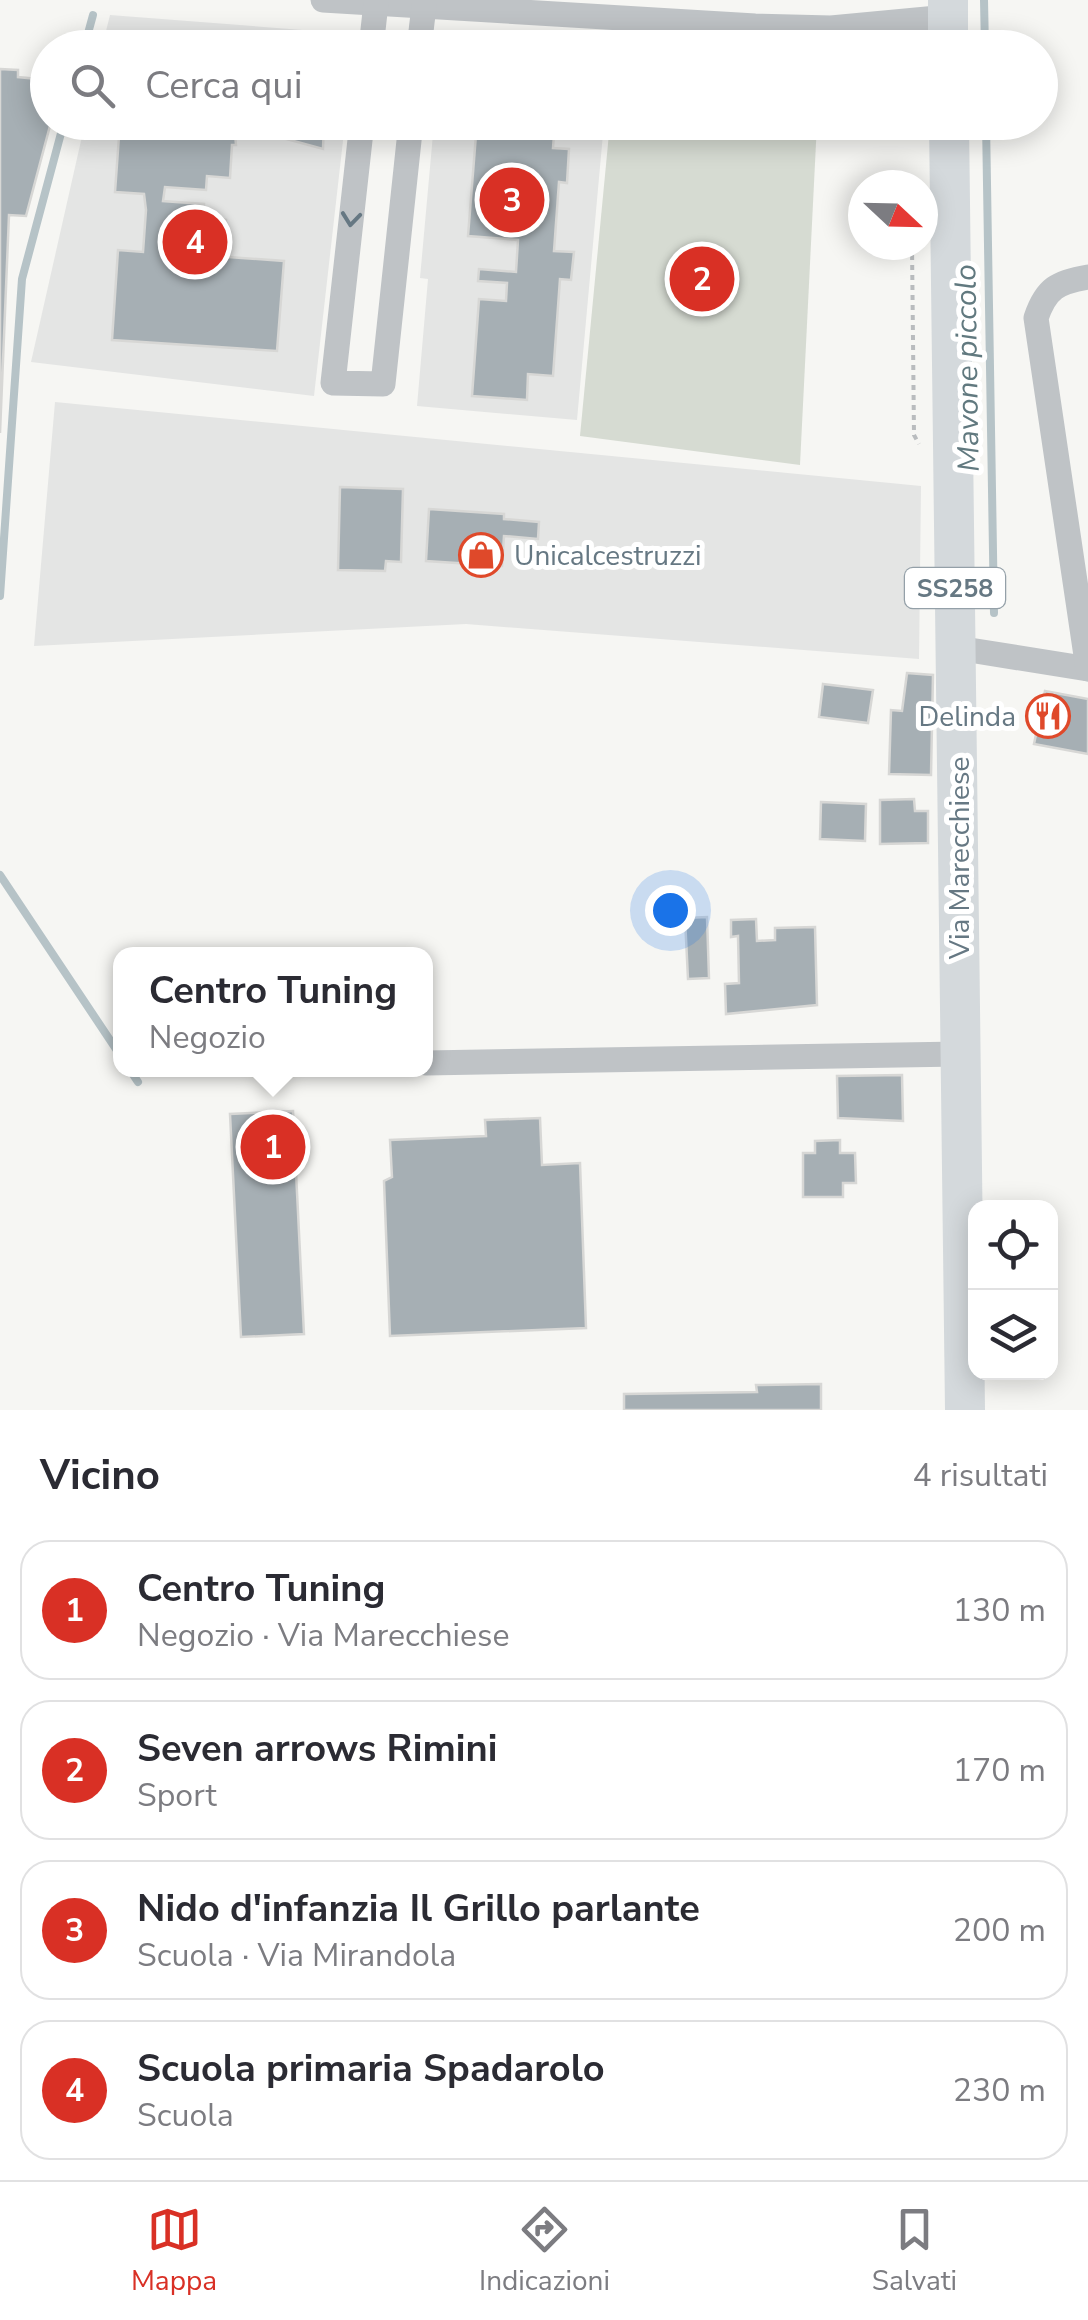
<!DOCTYPE html>
<html lang="it">
<meta charset="utf-8">
<style>
body{margin:0;font-family:"Nunito Sans",sans-serif;background:#f2f2f3;color:#2b2b33}
.controls{position:absolute;right:30px;bottom:30px;display:grid;overflow:hidden;border-radius:20px;box-shadow:0 5px 25px #0003}
.controls button{width:90px;height:90px;display:grid;place-items:center;padding:0;border:0;border-bottom:2px solid #e1e1e2;background:#fff;color:#2b2b33;font:50px sans-serif}
.compass{position:absolute;left:848px;top:170px;width:90px;height:90px;border-radius:50%;background:#fff;box-shadow:0 5px 25px #0003;rotate:112deg}
.you{position:absolute;left:670px;top:910px;width:35px;height:35px;margin:-25px;border:8px solid #fff;border-radius:50%;background:#1a73e8;box-shadow:0 0 0 15px #1a73e833}
.badge{display:grid;place-items:center;width:65px;height:65px;border-radius:50%;background:#d93025;color:#fff;font-size:32px;font-weight:700}
.pin{position:absolute;translate:-50% -50%;border:5px solid #fff;box-shadow:0 2px 10px #0006}
.popup{position:absolute;left:113px;top:947px;width:320px;height:130px;box-sizing:border-box;display:grid;place-content:center;border-radius:20px;background:#fff;filter:drop-shadow(0 2px 8px #0005);font-size:32px;white-space:nowrap;color:#7c7c81}
.popup b{font-size:38px;color:#2b2b33}
.popup::after{content:'';position:absolute;left:50%;top:100%;margin-left:-20px;border:20px solid transparent;border-top-color:#fff}
.list{margin:0;padding:0;list-style:none}
h2{display:flex;justify-content:space-between;align-items:center;height:130px;margin:0;padding:0 40px;font-size:42px}
h2 small{font-size:32px;font-weight:400;color:#7c7c81}
.list li{display:grid;grid-template-columns:65px 1fr auto;gap:30px;align-items:center;box-sizing:border-box;height:140px;margin:0 20px 20px;padding:0 20px;border:2px solid #e1e1e2;border-radius:30px}
.list b{display:block;font-size:38px;white-space:nowrap}
.list p{margin:0;font-size:32px;white-space:nowrap;color:#7c7c81}
.list em{font-size:32px;font-style:normal;color:#7c7c81}
.icon{flex:none;width:55px;height:55px;fill:none;stroke:currentColor;stroke-width:2;stroke-linecap:round;stroke-linejoin:round}
.map{position:relative;flex:none;width:1088px;height:1410px;overflow:hidden}
.search{position:absolute;background:#fff;box-shadow:0 5px 25px #0003;left:30px;right:30px;top:30px;height:110px;display:flex;align-items:center;gap:25px;box-sizing:border-box;padding:0 35px;border-radius:55px;color:#7c7c81;font-size:38px}
.sheet{height:770px;background:#fff}
nav{display:flex;justify-content:space-around;align-items:center;box-sizing:border-box;height:140px;border-top:2px solid #e1e1e2;background:#fff;font-size:28px;color:#7c7c81}
nav a{display:grid;justify-items:center;gap:5px}
nav .on{color:#d93025}
.map>svg:first-child{display:block}
.built{fill:#e4e5e4}
.green{fill:#d6dbd2}
.lines{fill:none;stroke-linecap:round;stroke-linejoin:round}
.stream{stroke:#b6c3c7;stroke-width:8}
.building{fill:#a6afb4;stroke:#d7d7d5;stroke-width:2.5}
.path{stroke:#b9bcbe;stroke-width:4;stroke-dasharray:5 5;stroke-linecap:butt}
.minor{stroke:#bfc3c6;stroke-width:25}
.primary{stroke:#d4d9dc;stroke-width:40}
.oneway{stroke:#667883}
.labels{text-anchor:middle;stroke-width:10;stroke-linejoin:round;paint-order:stroke}
.shield{fill:#fff;stroke:#94a0a8;stroke-width:2.5}
.shield-label{font-size:25px;font-weight:bold;fill:#667883}
.poi-label{font-size:28px;fill:#667883;stroke:#fff;text-anchor:start}
.street-label{font-size:28px;fill:#667883;stroke:#fff}
.water-label{font-size:30px;font-style:italic;fill:#61797f;stroke:#fff}
</style>
<div class="map">
<svg width="1088" height="1410" viewBox="0 0 1088 1410">
<rect width="100%" height="100%" fill="#f6f6f3"/>
<g class="built">
<polygon points="110,15 355,34 354,47 102,47"/>
<polygon points="453,32 611,46 429,48 437,36"/>
<polygon points="85,123 345,123 314,396 31,362"/>
<polygon points="434,123 604,123 577,420 417,406 428,279 420,278"/>
<polygon points="55,402 921,486 919,659 466,624 34,646"/>
</g>
<polygon class="green" points="610,123 817,123 800,465 580,436"/>
<g class="lines">
<g class="stream">
<polyline points="984,0 985,48"/>
<polyline points="84,48 93,15"/>
<polyline points="986,122 994,613"/>
<polyline points="0,596 22,279 64,122"/>
<polyline points="0,875 120,1055"/>
<polyline points="130,1070 138,1082"/>
</g>
</g>
<g class="building">
<polygon points="0,69 18,70 18,77 48,80 48,122 51,122 26,216 9,215 0,433"/>
<polygon points="120,122 234,122 236,145 232,145 230,178 207,176 206,190 165,187 163,201 204,204 203,218 226,220 224,246 188,244 187,254 284,261 277,351 112,340 118,250 143,252 146,210 144,194 115,192"/>
<polygon points="324,122 323,149 257,131 257,124 234,123"/>
<polygon points="477,122 555,122 553,148 569,149 567,183 559,182 554,251 574,252 571,280 560,279 553,376 528,374 527,400 472,396 479,299 506,301 507,283 478,281 479,269 516,272 518,240 468,236"/>
<polygon points="853,122 897,122 897,132 867,133 867,127 854,127"/>
<polygon points="340,487 403,489 401,562 386,561 385,571 338,570"/>
<polygon points="429,509 504,514 504,519 539,522 538,539 504,536 502,566 426,561"/>
<polygon points="907,673 933,675 931,775 889,774 891,710 902,711"/>
<polygon points="823,684 873,690 868,723 819,717"/>
<polygon points="1045,691 1088,699 1088,754 1034,744"/>
<polygon points="914,799 915,811 928,811 928,843 880,844 880,800"/>
<polygon points="821,802 866,804 865,841 820,839"/>
<polygon points="707,917 709,978 688,979 685,918"/>
<polygon points="756,919 757,941 775,940 775,928 815,927 817,1005 726,1014 725,984 739,983 738,936 731,937 731,920"/>
<polygon points="902,1075 903,1121 838,1118 837,1076"/>
<polygon points="293,1111 304,1334 241,1337 230,1114"/>
<polygon points="540,1118 542,1165 580,1163 586,1328 390,1336 384,1181 392,1177 390,1140 486,1136 485,1120"/>
<polygon points="840,1140 840,1153 855,1153 856,1183 843,1183 843,1197 803,1197 803,1153 815,1153 815,1141"/>
<polygon points="821,1384 821,1410 624,1410 624,1394 757,1392 756,1385"/>
</g>
<g class="lines">
<polyline class="path" points="912,245 914,435 919,444"/>
<g class="minor">
<polyline points="323,0 755,26 831,28 948,17"/>
<polyline points="371,48 376,3"/>
<polyline points="419,48 424,6"/>
<polyline points="362,122 333,383 383,384 411,122"/>
<polyline points="957,648 1088,669"/>
<path d="M1088 669 1036 318C1046 288 1058 282 1088 277"/>
<polyline points="426,1063 960,1054"/>
</g>
<g class="primary">
<polyline points="948,0 948,48"/>
<polyline points="949,122 965,1410"/>
</g>
</g>
<defs><path id="oneway-chevron" d="M-2-3.5L2.5 0L-2 3.5" fill="none" stroke-width="1.6" stroke-linecap="round" stroke-linejoin="round" transform="scale(2.5)"/></defs>
<use class="oneway" href="#oneway-chevron" transform="translate(351 219) rotate(96)"/>
<defs>
<g id="shop-ring" transform="scale(2.25)"><circle r="9.5" fill="#fff" stroke="#df492a" stroke-width="1.5"/><path d="M-5-2.5h2.3a2.7 3.5 0 0 1 5.4 0H5L5.5 6h-11ZM-1.5-2.5h3a1.5 2.3 0 0 0-3 0Z" fill="#df492a"/></g>
<g id="restaurant-ring" transform="scale(2.25)"><circle r="9.5" fill="#fff" stroke="#df492a" stroke-width="1.5"/><path d="M-5-6h1v4h1v-4h1v4h1v-4h1v5L-1.5 .5V6h-2V.5L-5-1ZM5-6V6H3V1.5H1.5Q1.5-4 5-6Z" fill="#df492a"/></g>
</defs>
<g fill-rule="evenodd">
<use href="#shop-ring" x="481" y="555"/>
<use href="#restaurant-ring" x="1048" y="716"/>
</g>
<g class="labels">
<rect class="shield" x="905" y="568" width="100" height="40" rx="8"/>
<g class="shield-label">
<text x="955" y="597">SS258</text>
</g>
<g class="poi-label">
<text x="514" y="565">Unicalcestruzzi</text>
<text x="1016" y="726" text-anchor="end">Delinda</text>
</g>
<g class="street-label">
<text transform="translate(959 858) rotate(-90)" y="10">Via Marecchiese</text>
</g>
<g class="water-label">
<text transform="translate(967 368) rotate(-91)" y="10">Mavone piccolo</text>
</g>
</g>
</svg>
<div class="controls">
<button><svg class="icon" aria-label="locate" viewBox="0 0 24 24"><circle cx="12" cy="12" r="6"/><path d="M12 2v4M12 18v4M2 12h4M18 12h4"/></svg></button>
<button><svg class="icon" aria-label="layers" viewBox="0 0 24 24"><path d="M12 4l9 5-9 5-9-5zM3 14l9 5 9-5"/></svg></button>
</div>
<svg class="compass" viewBox="-18 -18 36 36"><path d="M0-13l5 13h-10z" fill="#e53935"/><path d="M0 13l5-13h-10z" fill="#7c7c81"/></svg>
<div class="you"></div>
<div class="pin badge" style="left:273px;top:1147px">1</div>
<div class="popup"><b>Centro Tuning</b>Negozio</div>
<div class="pin badge" style="left:702px;top:279px">2</div>
<div class="pin badge" style="left:512px;top:200px">3</div>
<div class="pin badge" style="left:195px;top:242px">4</div>
<div class="search"><svg class="icon" aria-label="search" viewBox="0 0 24 24"><circle cx="10" cy="10" r="6"/><path d="M15 15l6 6"/></svg>Cerca qui</div>
</div>
<section class="sheet">
<h2>Vicino<small>4 risultati</small></h2>
<ul class="list">
<li><span class="badge">1</span><div><b>Centro Tuning</b><p>Negozio · Via Marecchiese</p></div><em>130 m</em></li>
<li><span class="badge">2</span><div><b>Seven arrows Rimini</b><p>Sport</p></div><em>170 m</em></li>
<li><span class="badge">3</span><div><b>Nido d'infanzia Il Grillo parlante</b><p>Scuola · Via Mirandola</p></div><em>200 m</em></li>
<li><span class="badge">4</span><div><b>Scuola primaria Spadarolo</b><p>Scuola</p></div><em>230 m</em></li>
</ul>
</section>
<nav>
<a class="on"><svg class="icon" aria-label="map" viewBox="0 0 24 24"><path d="M3 6l6-2 6 2 6-2v14l-6 2-6-2-6 2zM9 4v14M15 6v14"/></svg>Mappa</a>
<a><svg class="icon" aria-label="directions" viewBox="0 0 24 24"><path d="M12 3l9 9-9 9-9-9zM9 14v-3h6M13 9l2 2-2 2"/></svg>Indicazioni</a>
<a><svg class="icon" aria-label="saved" viewBox="0 0 24 24"><path d="M7 4h10v16l-5-4-5 4z"/></svg>Salvati</a>
</nav>
